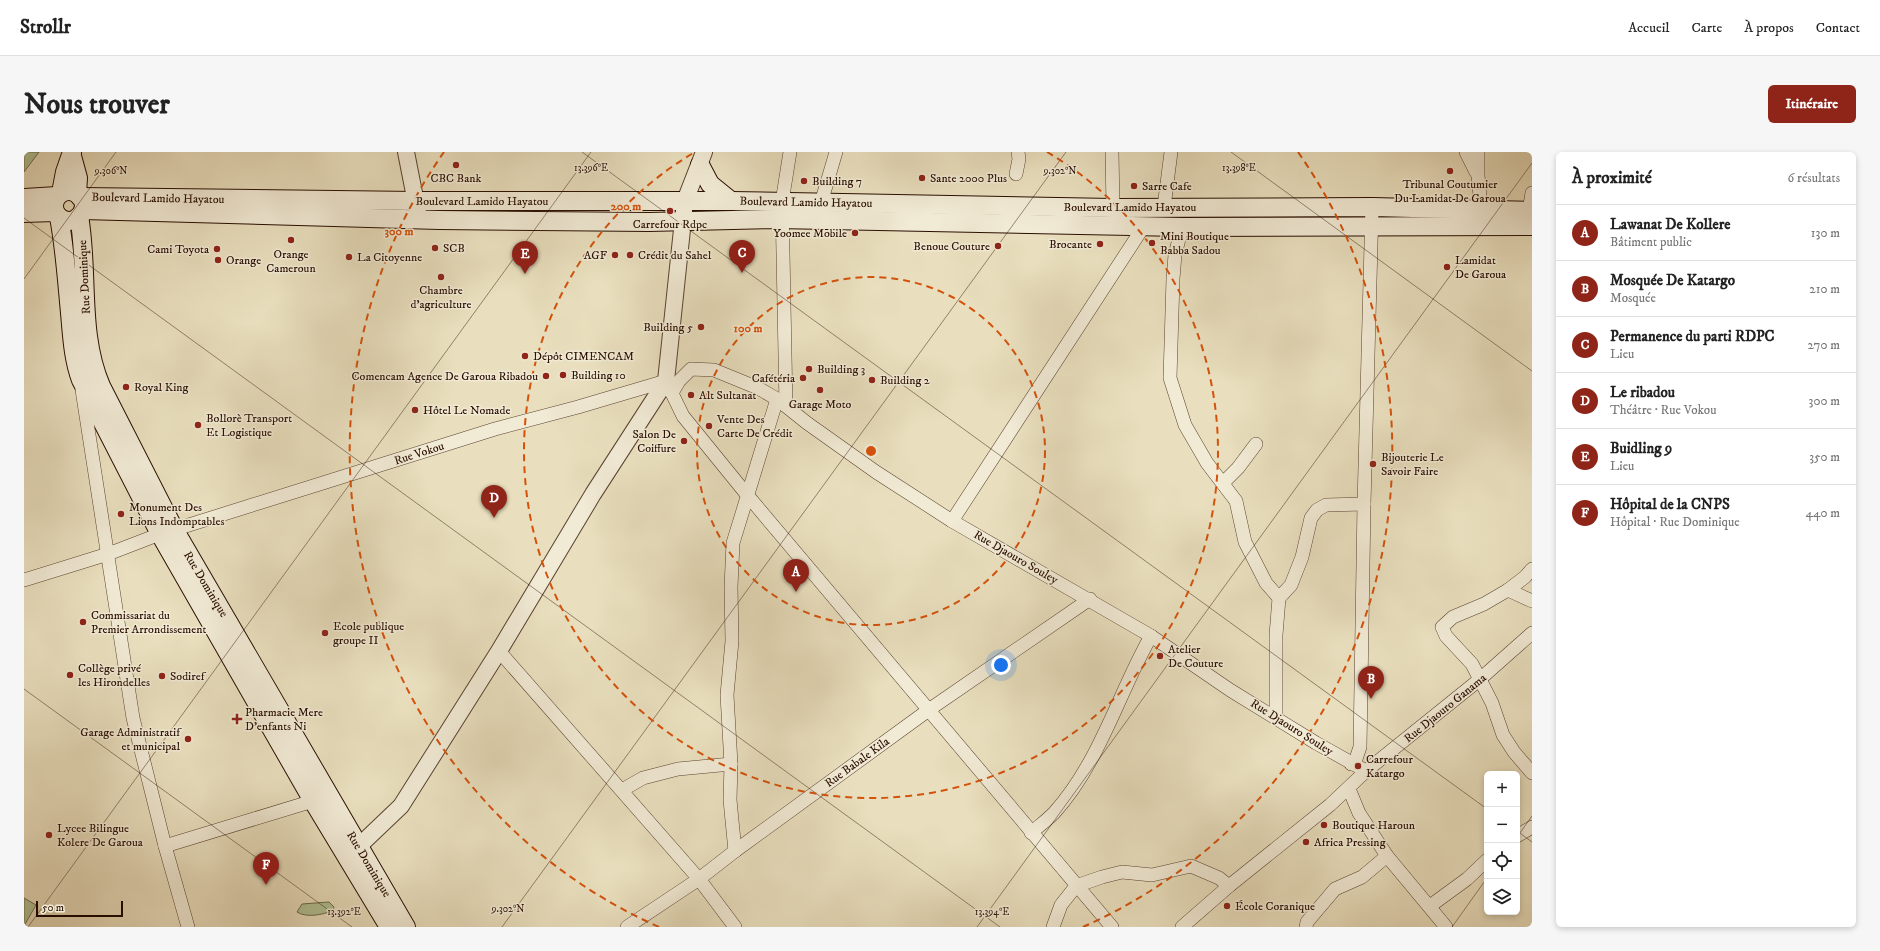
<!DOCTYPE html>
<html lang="fr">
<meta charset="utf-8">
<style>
body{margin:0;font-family:"IM FELL DW Pica",serif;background:#f6f6f6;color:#222}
.controls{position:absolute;right:12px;bottom:12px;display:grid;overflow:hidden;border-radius:6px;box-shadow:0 2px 6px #0003}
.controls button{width:36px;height:36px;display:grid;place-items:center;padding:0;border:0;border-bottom:1px solid #e0e0e0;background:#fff;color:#222;font:20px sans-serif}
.scale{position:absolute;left:12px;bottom:10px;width:87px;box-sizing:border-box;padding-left:4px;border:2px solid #290e00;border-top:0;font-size:11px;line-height:14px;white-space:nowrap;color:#290e00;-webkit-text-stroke:3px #f1ead5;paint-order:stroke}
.you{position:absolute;left:977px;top:513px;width:14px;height:14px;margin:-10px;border:3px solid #fff;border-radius:50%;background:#1a73e8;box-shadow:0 0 0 6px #1a73e833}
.badge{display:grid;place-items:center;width:26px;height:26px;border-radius:50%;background:#8f2418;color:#fff;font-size:13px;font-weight:700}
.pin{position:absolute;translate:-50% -33px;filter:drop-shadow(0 1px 2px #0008)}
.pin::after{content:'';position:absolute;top:21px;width:14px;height:12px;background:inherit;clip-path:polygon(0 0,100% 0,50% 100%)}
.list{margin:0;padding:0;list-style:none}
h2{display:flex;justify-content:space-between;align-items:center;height:52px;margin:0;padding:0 16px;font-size:17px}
h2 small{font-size:13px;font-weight:400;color:#767676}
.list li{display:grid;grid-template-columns:26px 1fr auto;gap:12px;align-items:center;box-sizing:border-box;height:56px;padding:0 16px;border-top:1px solid #e0e0e0}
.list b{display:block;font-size:15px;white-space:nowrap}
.list p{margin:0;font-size:13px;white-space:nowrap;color:#767676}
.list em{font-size:13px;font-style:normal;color:#767676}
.icon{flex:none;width:22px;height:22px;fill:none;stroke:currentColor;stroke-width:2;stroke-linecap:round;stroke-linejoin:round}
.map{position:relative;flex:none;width:1508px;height:775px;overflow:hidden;border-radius:6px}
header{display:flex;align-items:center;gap:24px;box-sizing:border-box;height:56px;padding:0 20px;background:#fff;border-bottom:1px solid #e0e0e0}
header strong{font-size:19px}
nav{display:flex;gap:22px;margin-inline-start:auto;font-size:14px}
.intro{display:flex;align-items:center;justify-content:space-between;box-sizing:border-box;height:96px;padding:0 24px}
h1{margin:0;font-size:28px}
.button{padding:10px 18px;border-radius:6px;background:#8f2418;color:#fff;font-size:14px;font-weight:700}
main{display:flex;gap:24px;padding:0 24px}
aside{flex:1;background:#fff;border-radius:6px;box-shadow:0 2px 6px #0003}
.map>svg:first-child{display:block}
.green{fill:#b0c396;stroke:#6c684b}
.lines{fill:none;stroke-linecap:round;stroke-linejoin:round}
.minor-casing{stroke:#594230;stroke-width:14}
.tertiary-casing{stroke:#594230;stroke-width:18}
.secondary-casing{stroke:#290e00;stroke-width:20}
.minor{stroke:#f1ead5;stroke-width:13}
.tertiary{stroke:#f1ead5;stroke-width:16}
.secondary{stroke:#f1ead5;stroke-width:18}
.ticks{fill:none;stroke:#290e00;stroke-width:1;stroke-opacity:0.45}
.ring{fill:none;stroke:#d5520b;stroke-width:2;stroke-dasharray:7 5}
.poi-dot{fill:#8f2418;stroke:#f1ead5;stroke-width:1.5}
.labels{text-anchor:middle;stroke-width:3;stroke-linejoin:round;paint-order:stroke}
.poi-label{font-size:12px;fill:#290e00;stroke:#f1ead5;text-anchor:start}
.street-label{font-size:12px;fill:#290e00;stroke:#f1ead5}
.ticks-label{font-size:10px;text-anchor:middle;fill:#290e00;stroke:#f1ead5;stroke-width:3;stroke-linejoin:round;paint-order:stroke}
.centre{fill:#d5520b;stroke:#f1ead5;stroke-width:2}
.ring-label{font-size:12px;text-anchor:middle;font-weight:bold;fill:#d5520b;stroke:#f1ead5;stroke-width:3;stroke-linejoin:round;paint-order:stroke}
</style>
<header>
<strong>Strollr</strong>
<nav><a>Accueil</a><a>Carte</a><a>À propos</a><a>Contact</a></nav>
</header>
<div class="intro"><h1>Nous trouver</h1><a class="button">Itinéraire</a></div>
<main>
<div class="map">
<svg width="1508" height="775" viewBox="0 0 1508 775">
<rect width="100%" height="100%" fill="#e9dfbe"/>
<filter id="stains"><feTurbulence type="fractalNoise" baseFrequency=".005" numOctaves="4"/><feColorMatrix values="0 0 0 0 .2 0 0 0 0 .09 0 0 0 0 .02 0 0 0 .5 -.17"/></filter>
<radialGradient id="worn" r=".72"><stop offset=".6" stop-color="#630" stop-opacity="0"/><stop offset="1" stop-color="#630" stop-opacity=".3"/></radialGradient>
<g class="green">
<polygon points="0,0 15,0 0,20"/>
<polygon points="0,746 12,753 0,774"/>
<path d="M305 750 310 755 309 758C300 763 282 766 273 760L278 752Z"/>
</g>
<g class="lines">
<g class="minor-casing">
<g id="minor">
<polyline points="1088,0 1089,56"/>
<polyline points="1442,0 1452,20"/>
<polyline points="1454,0 1454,23 1458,66"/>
<polyline points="992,22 995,7 994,0"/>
<polyline points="797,51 812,0"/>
<polyline points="1140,55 1147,0"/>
<polyline points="1505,59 1508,41"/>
<polyline points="1158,75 1151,103 1149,127 1146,226 1161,273 1183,311 1212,349 1221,390 1242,431 1255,446 1252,483 1252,566"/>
<polyline points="58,238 109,566 141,694 164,775"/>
<polyline points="648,241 655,229 667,217 690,218 734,236 753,247 783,271 852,320 928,369 1127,484 1206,538 1292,591 1342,619"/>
<polyline points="762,254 758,50 766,0"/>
<polyline points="1199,331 1214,316 1232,292"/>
<polyline points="928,369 1120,74"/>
<polyline points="0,428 84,402 136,382 471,277 554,255 642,229 659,264 724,344 1088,775"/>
<polyline points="1484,438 1501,425 1508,417"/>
<polyline points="1255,446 1267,433 1278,405 1287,366 1293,358 1302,353 1340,352"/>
<polyline points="1508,449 1484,438 1460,452 1429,465 1418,475 1422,484 1448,512 1468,551 1479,583 1490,600 1508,621"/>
<polyline points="475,499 675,727 711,775"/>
<polyline points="1327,612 1332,607 1336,595 1340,352 1348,55"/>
<polyline points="1325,637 1335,661 1363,704 1422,775"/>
<polyline points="598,638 619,626 654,617 707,612"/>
<path d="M1007 681C1015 674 1023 668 1030 661 1076 610 1094 542 1127 484"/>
<polyline points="1493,684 1508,675"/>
<polyline points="141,694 289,649 294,644"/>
<polyline points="711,699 706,648 707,612 703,543 708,489 707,435 709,391 753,247"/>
<polyline points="1406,754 1443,727 1463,708"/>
<polyline points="603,775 675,727 711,699 906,557 1066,447"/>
<polyline points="1029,775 1037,753 1052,734 1078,725 1098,720 1128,723 1167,714 1195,726 1205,734"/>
<polyline points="1158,775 1205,734 1306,653 1342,619 1455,528 1508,481"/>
<polyline points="1282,775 1283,770 1311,737 1338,725 1363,704"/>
</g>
</g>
<g class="tertiary-casing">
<g id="tertiary">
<polyline points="382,0 394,61"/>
<polyline points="325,701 334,695 377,654 475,499 569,342 642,229 661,49 680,0"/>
</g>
</g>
<g class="secondary-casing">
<g id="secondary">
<polyline points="48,4 54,26 53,42"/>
<polyline points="676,13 686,32 707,49"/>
<circle cx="45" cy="54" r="15"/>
<polyline points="37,41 41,20 48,0"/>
<polyline points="56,45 392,49 707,49 1089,56 1348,55 1508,59"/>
<polyline points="0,46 33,44"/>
<polyline points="59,58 415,68 625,70 753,67 1158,75 1508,74"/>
<polyline points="0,61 31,60"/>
<path d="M55 64C65 120 54 181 77 234L150 377 382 775"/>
<path d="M35 65C41 97 43 129 46 161 48 183 49 207 57 228L136 382 289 649 365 775"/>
</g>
</g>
<use href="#minor" class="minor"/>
<use href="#tertiary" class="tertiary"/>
<use href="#secondary" class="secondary"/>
</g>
<path class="ticks" d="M558 0 1463 657M1207 0 1508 219M0 66 976 775M0 127 92 0M0 537 328 775M1493 679 1508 690M1493 685 1508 664M4 775 567 0M478 775 1042 0M953 775 1508 11M1428 775 1463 726"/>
<g class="ring">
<circle cx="847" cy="299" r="174"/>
<path d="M1023 0A347 347 0 1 1 671 0"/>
<path d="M635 775A521 521 0 0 1 420 0M1274 0A521 521 0 0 1 1059 775"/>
</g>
<g class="poi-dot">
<circle cx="432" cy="13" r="4"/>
<circle cx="1426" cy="19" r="4"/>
<circle cx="898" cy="26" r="4"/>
<circle cx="780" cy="29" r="4"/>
<circle cx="1110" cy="34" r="4"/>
<circle cx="646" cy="59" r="4"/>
<circle cx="831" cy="81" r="4"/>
<circle cx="267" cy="88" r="4"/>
<circle cx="1128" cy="91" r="4"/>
<circle cx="1076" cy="92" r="4"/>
<circle cx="974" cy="94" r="4"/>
<circle cx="411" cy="96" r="4"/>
<circle cx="193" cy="97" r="4"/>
<circle cx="591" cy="103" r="4"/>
<circle cx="606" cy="103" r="4"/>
<circle cx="325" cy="105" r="4"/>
<circle cx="194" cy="108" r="4"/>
<circle cx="1423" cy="115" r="4"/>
<circle cx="417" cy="125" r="4"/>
<circle cx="677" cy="175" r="4"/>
<circle cx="501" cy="204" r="4"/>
<circle cx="785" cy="217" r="4"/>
<circle cx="539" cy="223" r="4"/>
<circle cx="522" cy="224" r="4"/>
<circle cx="779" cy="226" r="4"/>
<circle cx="848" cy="228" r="4"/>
<circle cx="102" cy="235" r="4"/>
<circle cx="796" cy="238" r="4"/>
<circle cx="667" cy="243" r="4"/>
<circle cx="391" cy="258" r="4"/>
<circle cx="174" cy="273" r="4"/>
<circle cx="685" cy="274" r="4"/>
<circle cx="660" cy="289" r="4"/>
<circle cx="1349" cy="312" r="4"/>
<circle cx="97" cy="362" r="4"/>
<circle cx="59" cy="470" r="4"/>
<circle cx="301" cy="481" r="4"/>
<circle cx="1136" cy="504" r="4"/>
<circle cx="46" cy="523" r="4"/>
<circle cx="138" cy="524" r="4"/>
<path d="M211 561h4v4h4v4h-4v4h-4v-4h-4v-4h4z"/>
<circle cx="164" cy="587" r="4"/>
<circle cx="1334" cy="614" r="4"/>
<circle cx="1300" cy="673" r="4"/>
<circle cx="25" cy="683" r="4"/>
<circle cx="1282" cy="690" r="4"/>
<circle cx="1203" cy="754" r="4"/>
</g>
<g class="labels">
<g class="poi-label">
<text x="432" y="30" text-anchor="middle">CBC Bank</text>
<text x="906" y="30">Sante 2000 Plus</text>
<text x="788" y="33">Building 7</text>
<text x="1426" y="36" text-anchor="middle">Tribunal Coutumier<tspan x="1426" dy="14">Du Lamidat De Garoua</tspan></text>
<text x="1118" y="38">Sarre Cafe</text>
<text x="646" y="76" text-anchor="middle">Carrefour Rdpc</text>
<text x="823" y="85" text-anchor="end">Yoomee Mobile</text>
<text x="1136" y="88">Mini Boutique<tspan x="1136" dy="14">Babba Sadou</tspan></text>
<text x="1068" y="96" text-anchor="end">Brocante</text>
<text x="966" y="98" text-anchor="end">Benoue Couture</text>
<text x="419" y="100">SCB</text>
<text x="185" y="101" text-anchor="end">Cami Toyota</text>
<text x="267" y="106" text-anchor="middle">Orange<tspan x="267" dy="14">Cameroun</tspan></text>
<text x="583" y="107" text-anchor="end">AGF</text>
<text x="614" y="107">Crédit du Sahel</text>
<text x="333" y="109">La Citoyenne</text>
<text x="202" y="112">Orange</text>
<text x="1431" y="112">Lamidat<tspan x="1431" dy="14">De Garoua</tspan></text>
<text x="417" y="142" text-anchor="middle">Chambre<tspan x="417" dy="14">d'agriculture</tspan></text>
<text x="669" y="179" text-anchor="end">Building 5</text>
<text x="509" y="208">Dépôt CIMENCAM</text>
<text x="793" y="221">Building 3</text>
<text x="547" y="227">Building 10</text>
<text x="514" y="228" text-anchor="end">Comencam Agence De Garoua Ribadou</text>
<text x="771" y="230" text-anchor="end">Cafétéria</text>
<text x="856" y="232">Building 2</text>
<text x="110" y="239">Royal King</text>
<text x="675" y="247">Alt Sultanat</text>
<text x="796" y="256" text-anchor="middle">Garage Moto</text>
<text x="399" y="262">Hôtel Le Nomade</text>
<text x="182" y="270">Bollorè Transport<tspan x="182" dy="14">Et Logistique</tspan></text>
<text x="693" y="271">Vente Des<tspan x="693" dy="14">Carte De Crédit</tspan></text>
<text x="652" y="286" text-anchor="end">Salon De<tspan x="652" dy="14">Coiffure</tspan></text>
<text x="1357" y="309">Bijouterie Le<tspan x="1357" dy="14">Savoir Faire</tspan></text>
<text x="105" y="359">Monument Des<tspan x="105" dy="14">Lions Indomptables</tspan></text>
<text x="67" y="467">Commissariat du<tspan x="67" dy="14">Premier Arrondissement</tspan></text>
<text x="309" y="478">Ecole publique<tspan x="309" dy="14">groupe II</tspan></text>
<text x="1144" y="501">Atelier<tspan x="1144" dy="14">De Couture</tspan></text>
<text x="54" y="520">Collège privé<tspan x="54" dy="14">les Hirondelles</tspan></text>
<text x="146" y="528">Sodiref</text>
<text x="221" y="564">Pharmacie Mere<tspan x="221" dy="14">D'enfants Ni</tspan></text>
<text x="156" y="584" text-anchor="end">Garage Administratif<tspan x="156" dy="14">et municipal</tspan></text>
<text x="1342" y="611">Carrefour<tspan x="1342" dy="14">Katargo</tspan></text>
<text x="1308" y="677">Boutique Haroun</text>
<text x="33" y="680">Lycee Bilingue<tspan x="33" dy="14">Kolere De Garoua</tspan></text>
<text x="1290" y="694">Africa Pressing</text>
<text x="1211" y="758">École Coranique</text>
</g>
<g class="street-label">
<text transform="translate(134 46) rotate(1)" y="4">Boulevard Lamido Hayatou</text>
<text x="458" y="53">Boulevard Lamido Hayatou</text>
<text transform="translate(782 50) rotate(1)" y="4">Boulevard Lamido Hayatou</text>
<text x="1106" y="59">Boulevard Lamido Hayatou</text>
<text transform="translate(60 125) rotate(-93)" y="4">Rue Dominique</text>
<text transform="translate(395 301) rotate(-18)" y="4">Rue Vokou</text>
<text transform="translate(992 405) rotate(30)" y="4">Rue Djaouro Souley</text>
<text transform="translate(182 432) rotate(59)" y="4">Rue Dominique</text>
<text transform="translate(1421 556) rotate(-39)" y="4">Rue Djaouro Ganama</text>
<text transform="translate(1268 575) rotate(32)" y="4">Rue Djaouro Souley</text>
<text transform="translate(833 610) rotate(-36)" y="4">Rue Babale Kila</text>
<text transform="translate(345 712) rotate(59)" y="4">Rue Dominique</text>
</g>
</g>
<g class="ticks-label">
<text x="1215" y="19">13.398°E</text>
<text x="567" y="19">13.396°E</text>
<text x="1036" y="22">9.302°N</text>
<text x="87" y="22">9.306°N</text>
<text x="484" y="760">9.302°N</text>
<text x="320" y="763">13.392°E</text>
<text x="968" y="763">13.394°E</text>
</g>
<circle cx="847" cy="299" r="6" class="centre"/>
<g class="ring-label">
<text x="602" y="58">200 m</text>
<text x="375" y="83">300 m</text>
<text x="724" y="180">100 m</text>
</g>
<rect width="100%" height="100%" filter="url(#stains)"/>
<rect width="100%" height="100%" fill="url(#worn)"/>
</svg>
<div class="controls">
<button>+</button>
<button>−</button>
<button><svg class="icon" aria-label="locate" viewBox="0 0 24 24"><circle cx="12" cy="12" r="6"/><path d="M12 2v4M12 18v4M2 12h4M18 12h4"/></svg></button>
<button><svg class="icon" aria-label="layers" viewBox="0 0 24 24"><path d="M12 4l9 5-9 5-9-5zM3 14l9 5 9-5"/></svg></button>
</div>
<div class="scale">50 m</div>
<div class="you"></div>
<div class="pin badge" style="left:772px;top:440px">A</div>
<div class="pin badge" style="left:1347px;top:547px">B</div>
<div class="pin badge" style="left:718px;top:121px">C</div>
<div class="pin badge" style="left:470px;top:366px">D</div>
<div class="pin badge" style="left:501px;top:122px">E</div>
<div class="pin badge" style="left:242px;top:733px">F</div>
</div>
<aside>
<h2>À proximité<small>6 résultats</small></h2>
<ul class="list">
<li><span class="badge">A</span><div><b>Lawanat De Kollere</b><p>Bâtiment public</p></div><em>130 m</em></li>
<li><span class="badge">B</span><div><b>Mosquée De Katargo</b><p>Mosquée</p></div><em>210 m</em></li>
<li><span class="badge">C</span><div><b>Permanence du parti RDPC</b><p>Lieu</p></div><em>270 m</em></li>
<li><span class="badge">D</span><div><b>Le ribadou</b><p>Théâtre · Rue Vokou</p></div><em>300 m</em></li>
<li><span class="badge">E</span><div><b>Buidling 9</b><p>Lieu</p></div><em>350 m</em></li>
<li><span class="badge">F</span><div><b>Hôpital de la CNPS</b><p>Hôpital · Rue Dominique</p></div><em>440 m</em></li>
</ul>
</aside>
</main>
